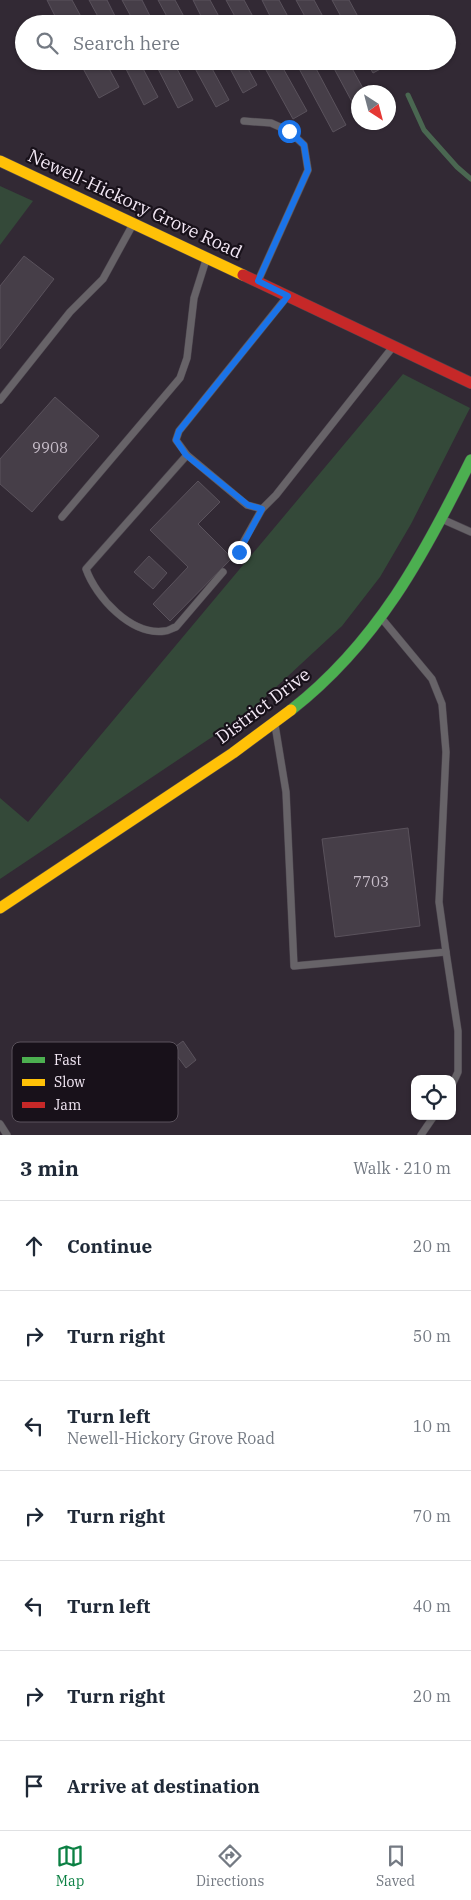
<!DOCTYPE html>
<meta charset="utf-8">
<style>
body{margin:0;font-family:"IBM Plex Serif",serif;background:#f6f6f7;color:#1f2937}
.controls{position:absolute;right:15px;bottom:15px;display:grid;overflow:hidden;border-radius:10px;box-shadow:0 1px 4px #0004}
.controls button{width:45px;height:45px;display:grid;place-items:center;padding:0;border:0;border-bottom:1px solid #e0e1e3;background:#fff;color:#1f2937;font:25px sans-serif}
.compass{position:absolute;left:351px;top:85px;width:45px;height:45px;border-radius:50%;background:#fff;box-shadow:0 1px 4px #0004;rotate:144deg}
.stop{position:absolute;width:15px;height:15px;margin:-11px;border:4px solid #1a73e8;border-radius:50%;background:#fff}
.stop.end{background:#1a73e8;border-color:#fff;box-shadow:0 1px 5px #0008}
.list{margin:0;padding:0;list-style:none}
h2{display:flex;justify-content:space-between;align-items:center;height:65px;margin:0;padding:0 20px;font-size:21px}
h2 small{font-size:16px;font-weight:400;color:#747a83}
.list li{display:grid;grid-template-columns:32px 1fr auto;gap:15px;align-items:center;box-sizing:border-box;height:90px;padding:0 20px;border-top:1px solid #e0e1e3}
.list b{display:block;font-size:19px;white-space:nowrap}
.list p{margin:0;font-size:16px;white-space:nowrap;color:#747a83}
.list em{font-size:16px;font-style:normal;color:#747a83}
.icon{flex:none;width:28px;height:28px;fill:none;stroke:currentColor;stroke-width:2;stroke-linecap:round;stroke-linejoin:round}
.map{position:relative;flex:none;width:471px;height:1135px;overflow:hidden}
.search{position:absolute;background:#fff;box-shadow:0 1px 4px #0004;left:15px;right:15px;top:15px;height:55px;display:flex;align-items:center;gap:12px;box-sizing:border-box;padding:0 18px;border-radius:28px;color:#747a83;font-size:19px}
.sheet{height:695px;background:#fff}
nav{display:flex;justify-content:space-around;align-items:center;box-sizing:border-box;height:70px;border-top:1px solid #e0e1e3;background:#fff;font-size:14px;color:#747a83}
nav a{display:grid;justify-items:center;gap:2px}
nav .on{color:#0b8043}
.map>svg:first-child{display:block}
.green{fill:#344939}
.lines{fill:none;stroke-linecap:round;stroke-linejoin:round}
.stream{stroke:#4a6751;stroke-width:5}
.building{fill:#463e48;stroke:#5a525c}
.lane-casing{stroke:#4c454e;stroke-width:8}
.fast-casing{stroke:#4c454e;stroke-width:12}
.slow-casing{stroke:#4c454e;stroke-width:12}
.jam-casing{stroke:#4c454e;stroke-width:12}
.lane{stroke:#676368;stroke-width:7}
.fast{stroke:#4caf50;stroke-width:11}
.slow{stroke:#ffc107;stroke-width:11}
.jam{stroke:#c62828;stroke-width:11}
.route{stroke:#1a73e8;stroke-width:6}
.labels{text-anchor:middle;stroke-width:4.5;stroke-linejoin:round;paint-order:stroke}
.number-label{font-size:15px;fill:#c8beca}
.street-label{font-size:18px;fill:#f3e8f5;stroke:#18111a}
.key{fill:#18111a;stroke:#5a525c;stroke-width:1}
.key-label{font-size:14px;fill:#f3e8f5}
</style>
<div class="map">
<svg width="471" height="1135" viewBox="0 0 471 1135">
<rect width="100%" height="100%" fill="#322934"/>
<g class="green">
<polygon points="0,186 33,201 0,245"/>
<polygon points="403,374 470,408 411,524 380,577 342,626 248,713 0,879 0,798 28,822"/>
</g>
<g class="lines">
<polyline class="stream" points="408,95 424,130 457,167 471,179"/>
</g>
<g class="building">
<polygon points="47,0 72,0 85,24 59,24"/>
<polygon points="89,0 107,0 119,24 102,24"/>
<polygon points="122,0 142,0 154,24 135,24"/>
<polygon points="158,0 175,0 188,24 171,24"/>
<polygon points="193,0 210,0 223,24 205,24"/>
<polygon points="226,0 244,0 257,24 239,24"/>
<polygon points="262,0 279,0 292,24 274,24"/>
<polygon points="296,0 314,0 327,24 309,24"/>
<polygon points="332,0 349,0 362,24 345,24"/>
<polygon points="79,61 105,61 119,87 99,98"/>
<polygon points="122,61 139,61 158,97 144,105"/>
<polygon points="154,61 173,61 193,100 178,108"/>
<polygon points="191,61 208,61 229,100 216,107"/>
<polygon points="226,61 244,61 257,85 243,93"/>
<polygon points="261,61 279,61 307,111 293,119"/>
<polygon points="295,61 312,61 346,125 333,132"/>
<polygon points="330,61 348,61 365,92 358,92 358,113"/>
<polygon points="366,61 383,61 386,66 373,73"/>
<polygon points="24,256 54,279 0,349 0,286"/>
<polygon points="55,397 99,436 32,512 0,484 0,459"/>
<polygon points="198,481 220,502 198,524 232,558 170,621 153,604 188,567 150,530"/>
<polygon points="149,556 167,573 153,589 134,572"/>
<polygon points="408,828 420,926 335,937 322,839"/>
<polygon points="183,1041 196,1060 186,1068 172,1049"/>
</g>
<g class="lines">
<g class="lane-casing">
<g id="lane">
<polyline points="244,121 271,123 289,131 304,145 308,170 258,281"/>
<polyline points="286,298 179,431 176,440 187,455 247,505 262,509 276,495 392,348"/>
<polyline points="0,400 70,312 103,279 132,226"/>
<path d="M187 455 86 569C96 597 131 636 165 631 168 631 172 628 176 627L223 572"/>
<polyline points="62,517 180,378 187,358 194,298 206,260"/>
<polyline points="444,520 471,532"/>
<polyline points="235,557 262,509"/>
<polyline points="275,725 286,792 294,966 446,952 439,902 446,752 442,704 432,679 383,620"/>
<polyline points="446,952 458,1031 458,1072 452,1085"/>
<polyline points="0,1124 7,1135"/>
<polyline points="421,1135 434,1116"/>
</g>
</g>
<g class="fast-casing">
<path id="fast" d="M291 710C377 643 424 555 471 460"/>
</g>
<g class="slow-casing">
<g id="slow">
<polyline points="0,161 243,275"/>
<polyline points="0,908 233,753 291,710"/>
</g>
</g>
<g class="jam-casing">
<polyline id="jam" points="243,275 471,383"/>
</g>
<use href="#lane" class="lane"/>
<use href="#fast" class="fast"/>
<use href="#slow" class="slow"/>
<use href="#jam" class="jam"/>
</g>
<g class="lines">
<polyline class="route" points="239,552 262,509 248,505 186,455 176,440 179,431 288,296 258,281 308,170 304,145 289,131"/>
</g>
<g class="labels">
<g class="number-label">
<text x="50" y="453">9908</text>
<text x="371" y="887">7703</text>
</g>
<g class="street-label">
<text transform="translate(135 204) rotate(25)" y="6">Newell-Hickory Grove Road</text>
<text transform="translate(263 706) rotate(-37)" y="6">District Drive</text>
</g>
</g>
<rect x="12" y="1042" width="166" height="80" rx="8" class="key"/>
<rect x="22" y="1057" width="23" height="6" fill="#4caf50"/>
<rect x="22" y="1079" width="23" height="7" fill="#ffc107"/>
<rect x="22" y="1102" width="23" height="6" fill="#c62828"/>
<g class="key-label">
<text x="54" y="1065">Fast</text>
<text x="54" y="1087">Slow</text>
<text x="54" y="1110">Jam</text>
</g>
</svg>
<div class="controls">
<button><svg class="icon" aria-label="locate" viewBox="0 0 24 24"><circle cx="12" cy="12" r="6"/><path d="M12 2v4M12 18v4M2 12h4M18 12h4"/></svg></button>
</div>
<svg class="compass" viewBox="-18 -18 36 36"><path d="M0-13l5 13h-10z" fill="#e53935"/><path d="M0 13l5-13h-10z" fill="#747a83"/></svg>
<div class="stop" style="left:289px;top:131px"></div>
<div class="stop end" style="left:239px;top:552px"></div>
<div class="search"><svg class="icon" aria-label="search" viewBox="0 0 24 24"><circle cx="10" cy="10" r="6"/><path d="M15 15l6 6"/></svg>Search here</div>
</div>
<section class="sheet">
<h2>3 min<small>Walk · 210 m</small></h2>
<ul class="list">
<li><svg class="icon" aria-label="ahead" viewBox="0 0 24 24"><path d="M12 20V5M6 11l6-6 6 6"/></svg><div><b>Continue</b></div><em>20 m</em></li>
<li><svg class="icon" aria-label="right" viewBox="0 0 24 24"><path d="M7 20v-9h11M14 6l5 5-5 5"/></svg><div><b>Turn right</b></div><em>50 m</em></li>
<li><svg class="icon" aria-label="left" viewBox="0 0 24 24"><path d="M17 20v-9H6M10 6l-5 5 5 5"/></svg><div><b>Turn left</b><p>Newell-Hickory Grove Road</p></div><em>10 m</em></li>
<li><svg class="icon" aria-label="right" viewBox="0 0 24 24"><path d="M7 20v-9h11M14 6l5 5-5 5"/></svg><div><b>Turn right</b></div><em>70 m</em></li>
<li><svg class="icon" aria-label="left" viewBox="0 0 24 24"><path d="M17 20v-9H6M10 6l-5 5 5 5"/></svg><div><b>Turn left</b></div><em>40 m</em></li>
<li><svg class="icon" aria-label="right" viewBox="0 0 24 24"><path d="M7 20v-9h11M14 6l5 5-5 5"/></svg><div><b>Turn right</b></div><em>20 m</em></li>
<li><svg class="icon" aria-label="arrive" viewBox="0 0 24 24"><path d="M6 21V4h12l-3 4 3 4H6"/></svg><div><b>Arrive at destination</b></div></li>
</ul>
</section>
<nav>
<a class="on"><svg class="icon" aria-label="map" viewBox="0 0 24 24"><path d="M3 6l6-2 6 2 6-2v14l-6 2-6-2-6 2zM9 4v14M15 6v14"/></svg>Map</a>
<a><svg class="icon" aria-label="directions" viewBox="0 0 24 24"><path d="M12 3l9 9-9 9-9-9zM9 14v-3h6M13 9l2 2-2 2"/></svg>Directions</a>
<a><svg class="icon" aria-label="saved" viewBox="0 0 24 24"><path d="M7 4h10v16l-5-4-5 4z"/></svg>Saved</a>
</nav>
